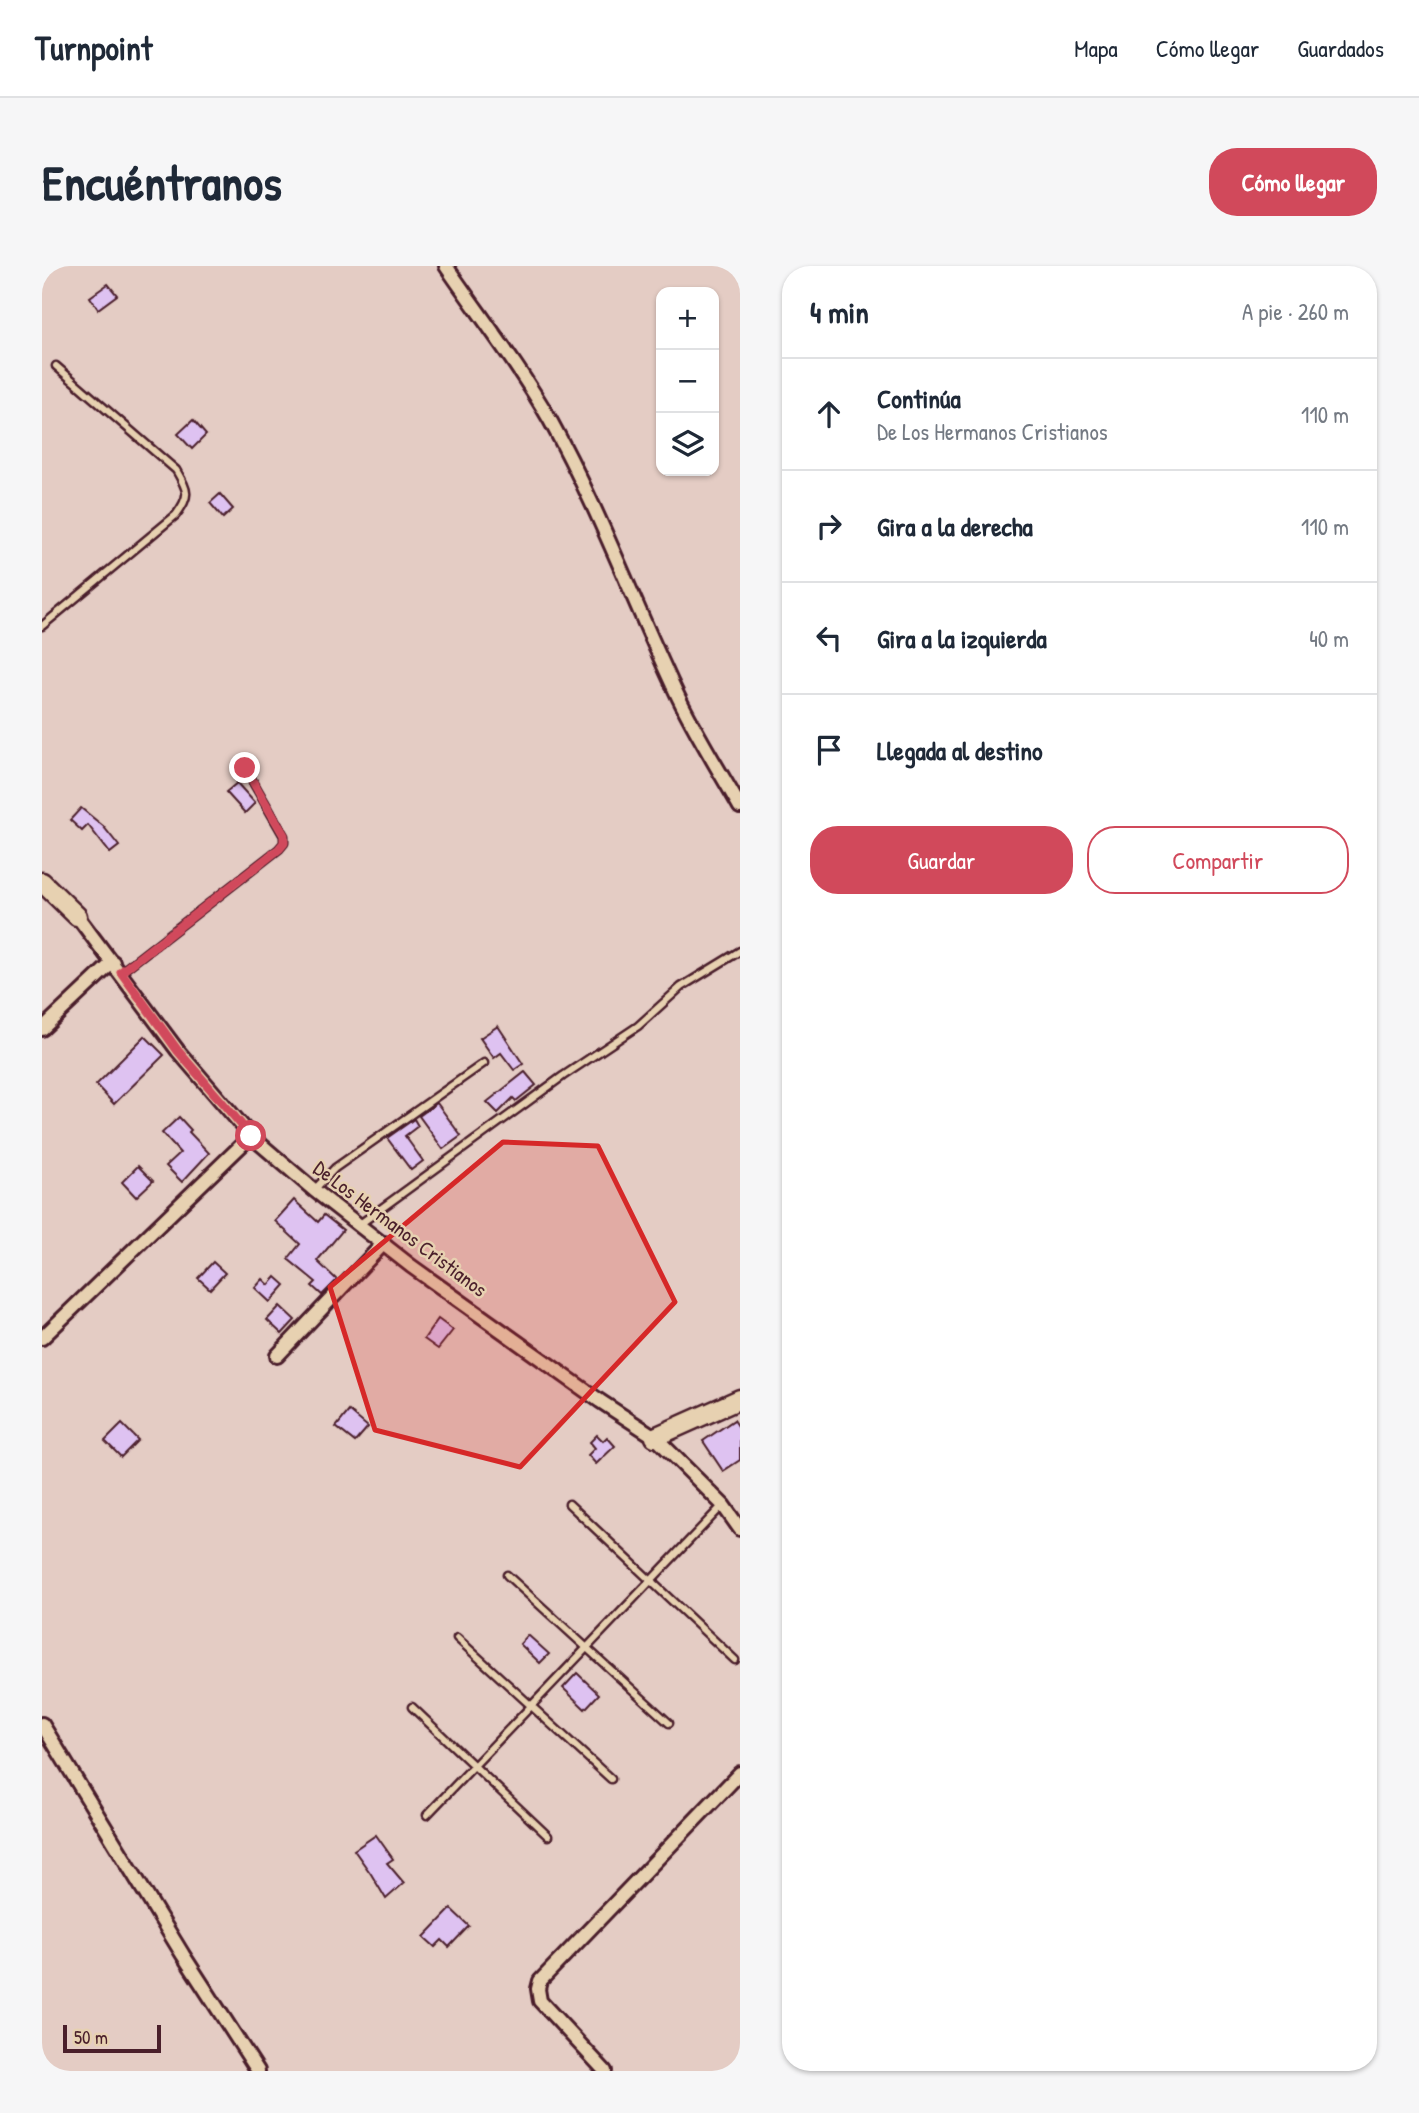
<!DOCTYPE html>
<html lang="es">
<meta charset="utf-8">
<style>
body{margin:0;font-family:"Patrick Hand",sans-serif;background:#f6f6f7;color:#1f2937}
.controls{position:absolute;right:21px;top:21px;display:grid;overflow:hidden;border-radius:14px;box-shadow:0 2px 5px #0004}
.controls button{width:63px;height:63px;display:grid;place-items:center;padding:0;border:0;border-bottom:2px solid #e0e1e3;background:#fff;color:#1f2937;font:35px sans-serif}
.scale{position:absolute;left:21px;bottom:18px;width:98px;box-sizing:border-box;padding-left:7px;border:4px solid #4a1f2b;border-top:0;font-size:19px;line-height:24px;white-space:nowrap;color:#4a1f2b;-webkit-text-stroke:5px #e7d1b1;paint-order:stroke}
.stop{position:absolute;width:21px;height:21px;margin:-16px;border:5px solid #d1495b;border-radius:50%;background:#fff}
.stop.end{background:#d1495b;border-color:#fff;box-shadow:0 2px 7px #0008}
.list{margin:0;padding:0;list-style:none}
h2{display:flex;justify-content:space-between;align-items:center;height:91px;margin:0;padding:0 28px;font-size:30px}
h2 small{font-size:23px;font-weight:400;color:#747a83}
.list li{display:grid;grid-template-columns:46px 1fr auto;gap:21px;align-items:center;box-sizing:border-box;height:112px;padding:0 28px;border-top:2px solid #e0e1e3}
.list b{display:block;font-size:26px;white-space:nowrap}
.list p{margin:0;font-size:23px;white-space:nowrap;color:#747a83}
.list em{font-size:23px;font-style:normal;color:#747a83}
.actions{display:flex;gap:14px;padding:21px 28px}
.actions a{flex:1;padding:16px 0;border:2px solid #d1495b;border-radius:28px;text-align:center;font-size:24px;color:#d1495b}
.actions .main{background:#d1495b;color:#fff}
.icon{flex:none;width:38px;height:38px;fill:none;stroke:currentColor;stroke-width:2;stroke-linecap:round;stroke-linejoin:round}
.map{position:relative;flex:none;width:698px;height:1805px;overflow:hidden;border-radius:28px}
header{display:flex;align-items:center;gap:42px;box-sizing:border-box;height:98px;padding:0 35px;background:#fff;border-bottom:2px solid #e0e1e3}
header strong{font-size:33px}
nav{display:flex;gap:38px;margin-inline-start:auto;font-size:24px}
.intro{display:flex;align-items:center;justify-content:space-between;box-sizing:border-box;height:168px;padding:0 42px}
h1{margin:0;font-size:49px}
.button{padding:18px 32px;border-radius:28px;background:#d1495b;color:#fff;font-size:24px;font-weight:700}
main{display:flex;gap:42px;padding:0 42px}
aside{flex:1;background:#fff;border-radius:28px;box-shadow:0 2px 5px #0004}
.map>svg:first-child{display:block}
.building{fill:#dec2f1;stroke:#4a1f2b;stroke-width:2}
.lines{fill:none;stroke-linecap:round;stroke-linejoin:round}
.lane-casing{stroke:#4a1f2b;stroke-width:11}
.street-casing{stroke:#4a1f2b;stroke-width:18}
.secondary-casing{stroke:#4a1f2b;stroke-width:23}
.lane{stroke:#e7d1b1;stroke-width:6}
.street{stroke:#e7d1b1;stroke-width:12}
.secondary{stroke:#e7d1b1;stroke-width:18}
.route{stroke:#d1495b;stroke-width:9}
.marked{fill:#d62828;fill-opacity:0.2;stroke:#d62828;stroke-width:5;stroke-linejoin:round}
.labels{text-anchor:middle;stroke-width:5;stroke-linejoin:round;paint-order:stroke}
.street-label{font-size:21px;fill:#4a1f2b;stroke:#e7d1b1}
</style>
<header>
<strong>Turnpoint</strong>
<nav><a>Mapa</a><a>Cómo llegar</a><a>Guardados</a></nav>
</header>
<div class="intro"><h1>Encuéntranos</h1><a class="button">Cómo llegar</a></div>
<main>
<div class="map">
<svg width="698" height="1805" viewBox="0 0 698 1805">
<rect width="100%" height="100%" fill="#e4ccc4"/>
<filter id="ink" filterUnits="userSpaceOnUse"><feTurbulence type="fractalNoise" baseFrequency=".0143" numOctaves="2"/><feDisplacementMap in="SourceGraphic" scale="14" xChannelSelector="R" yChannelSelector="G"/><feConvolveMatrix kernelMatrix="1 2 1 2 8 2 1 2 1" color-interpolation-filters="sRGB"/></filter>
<g filter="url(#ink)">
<g class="building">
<polygon points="66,18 75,29 56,43 48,31"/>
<polygon points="151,154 164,169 150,183 136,168"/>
<polygon points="178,228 191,243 181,252 168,237"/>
<polygon points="195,517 213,537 203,547 184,526"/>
<polygon points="39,542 61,560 77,580 68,587 46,559 40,565 28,554"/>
<polygon points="456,760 481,798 472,804 459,787 452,792 438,772"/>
<polygon points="103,770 122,789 72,838 54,819"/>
<polygon points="483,806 494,819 474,835 471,832 456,847 445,836"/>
<polygon points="395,837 419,870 401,883 377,850"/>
<polygon points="137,851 149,864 147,866 167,887 140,916 124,900 138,887 120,867"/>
<polygon points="372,853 376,860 363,870 381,895 369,904 345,872"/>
<polygon points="96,900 111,915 94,931 80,916"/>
<polygon points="252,934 276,956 282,949 301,964 275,995 295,1014 280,1029 270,1020 274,1016 246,993 258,978 233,955"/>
<polygon points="171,996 183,1007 168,1023 156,1012"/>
<polygon points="234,1011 243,1019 228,1036 213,1022 221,1013 227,1019"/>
<polygon points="238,1040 253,1054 240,1068 225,1054"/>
<polygon points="396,1053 411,1064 396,1083 382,1073"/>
<polygon points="307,1145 326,1161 313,1176 294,1161"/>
<polygon points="692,1154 698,1163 698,1194 681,1205 661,1175"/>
<polygon points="80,1158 96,1174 79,1191 63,1175"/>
<polygon points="555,1169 561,1175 565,1171 573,1180 554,1198 546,1189 553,1182 548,1176"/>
<polygon points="486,1369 507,1388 498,1397 478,1378"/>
<polygon points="535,1407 557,1428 543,1443 521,1422"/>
<polygon points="334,1569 351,1593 345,1597 362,1617 344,1633 329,1608 312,1584"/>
<polygon points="409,1643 427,1660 407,1681 400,1674 393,1681 382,1671"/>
</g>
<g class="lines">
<g class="lane-casing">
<g id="lane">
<path d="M0 360 134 249C149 229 146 225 134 204L14 100"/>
<polyline points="79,706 237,583 242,577 242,570 203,502"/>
<polyline points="272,924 293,902 442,797"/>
<polyline points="318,958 521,810 596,760 639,721 698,685"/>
<polyline points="527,1238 693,1394"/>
<polyline points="465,1309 627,1457"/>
<polyline points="415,1372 569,1513"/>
<polyline points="370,1441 506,1570"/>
<polyline points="385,1549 681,1239"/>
</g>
</g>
<g class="street-casing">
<g id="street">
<path d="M404 0C439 51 477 100 508 154 556 241 591 335 633 424 652 465 676 502 698 541"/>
<polyline points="35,650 136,785 209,870 272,924 369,1000 558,1135 613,1171 681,1239 698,1263"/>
<polyline points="0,763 71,696"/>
<polyline points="0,1072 209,870"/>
<polyline points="235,1090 342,977"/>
<polyline points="0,1458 141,1689 216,1805"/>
<polyline points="563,1805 498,1735 496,1723 498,1715 698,1507"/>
</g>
</g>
<g class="secondary-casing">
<g id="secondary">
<polyline points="0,616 35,650"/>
<polyline points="613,1171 698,1133"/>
</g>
</g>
<use href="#lane" class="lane"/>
<use href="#street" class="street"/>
<use href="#secondary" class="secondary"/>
</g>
</g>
<g class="lines" filter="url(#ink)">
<polyline class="route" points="203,502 242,569 242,577 237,583 79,706 136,785 209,870"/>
</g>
<path class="marked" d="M461 876 556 880 633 1036 478 1201 333 1164 288 1021Z"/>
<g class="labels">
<g class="street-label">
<text transform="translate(358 963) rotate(37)" y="7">De Los Hermanos Cristianos</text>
</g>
</g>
</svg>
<div class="controls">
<button>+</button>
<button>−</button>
<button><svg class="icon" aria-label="layers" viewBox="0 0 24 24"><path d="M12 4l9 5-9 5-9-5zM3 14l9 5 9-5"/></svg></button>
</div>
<div class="scale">50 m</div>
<div class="stop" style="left:209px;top:870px"></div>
<div class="stop end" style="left:203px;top:502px"></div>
</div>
<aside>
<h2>4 min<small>A pie · 260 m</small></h2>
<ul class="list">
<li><svg class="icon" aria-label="ahead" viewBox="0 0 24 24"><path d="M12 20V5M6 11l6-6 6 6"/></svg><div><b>Continúa</b><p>De Los Hermanos Cristianos</p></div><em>110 m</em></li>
<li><svg class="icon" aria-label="right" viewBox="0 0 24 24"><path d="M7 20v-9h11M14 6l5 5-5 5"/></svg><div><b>Gira a la derecha</b></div><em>110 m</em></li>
<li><svg class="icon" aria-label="left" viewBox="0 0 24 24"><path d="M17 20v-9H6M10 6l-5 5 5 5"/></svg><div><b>Gira a la izquierda</b></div><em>40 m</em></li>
<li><svg class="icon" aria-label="arrive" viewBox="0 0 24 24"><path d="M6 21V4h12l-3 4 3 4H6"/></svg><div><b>Llegada al destino</b></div></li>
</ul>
<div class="actions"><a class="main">Guardar</a><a>Compartir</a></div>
</aside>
</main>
